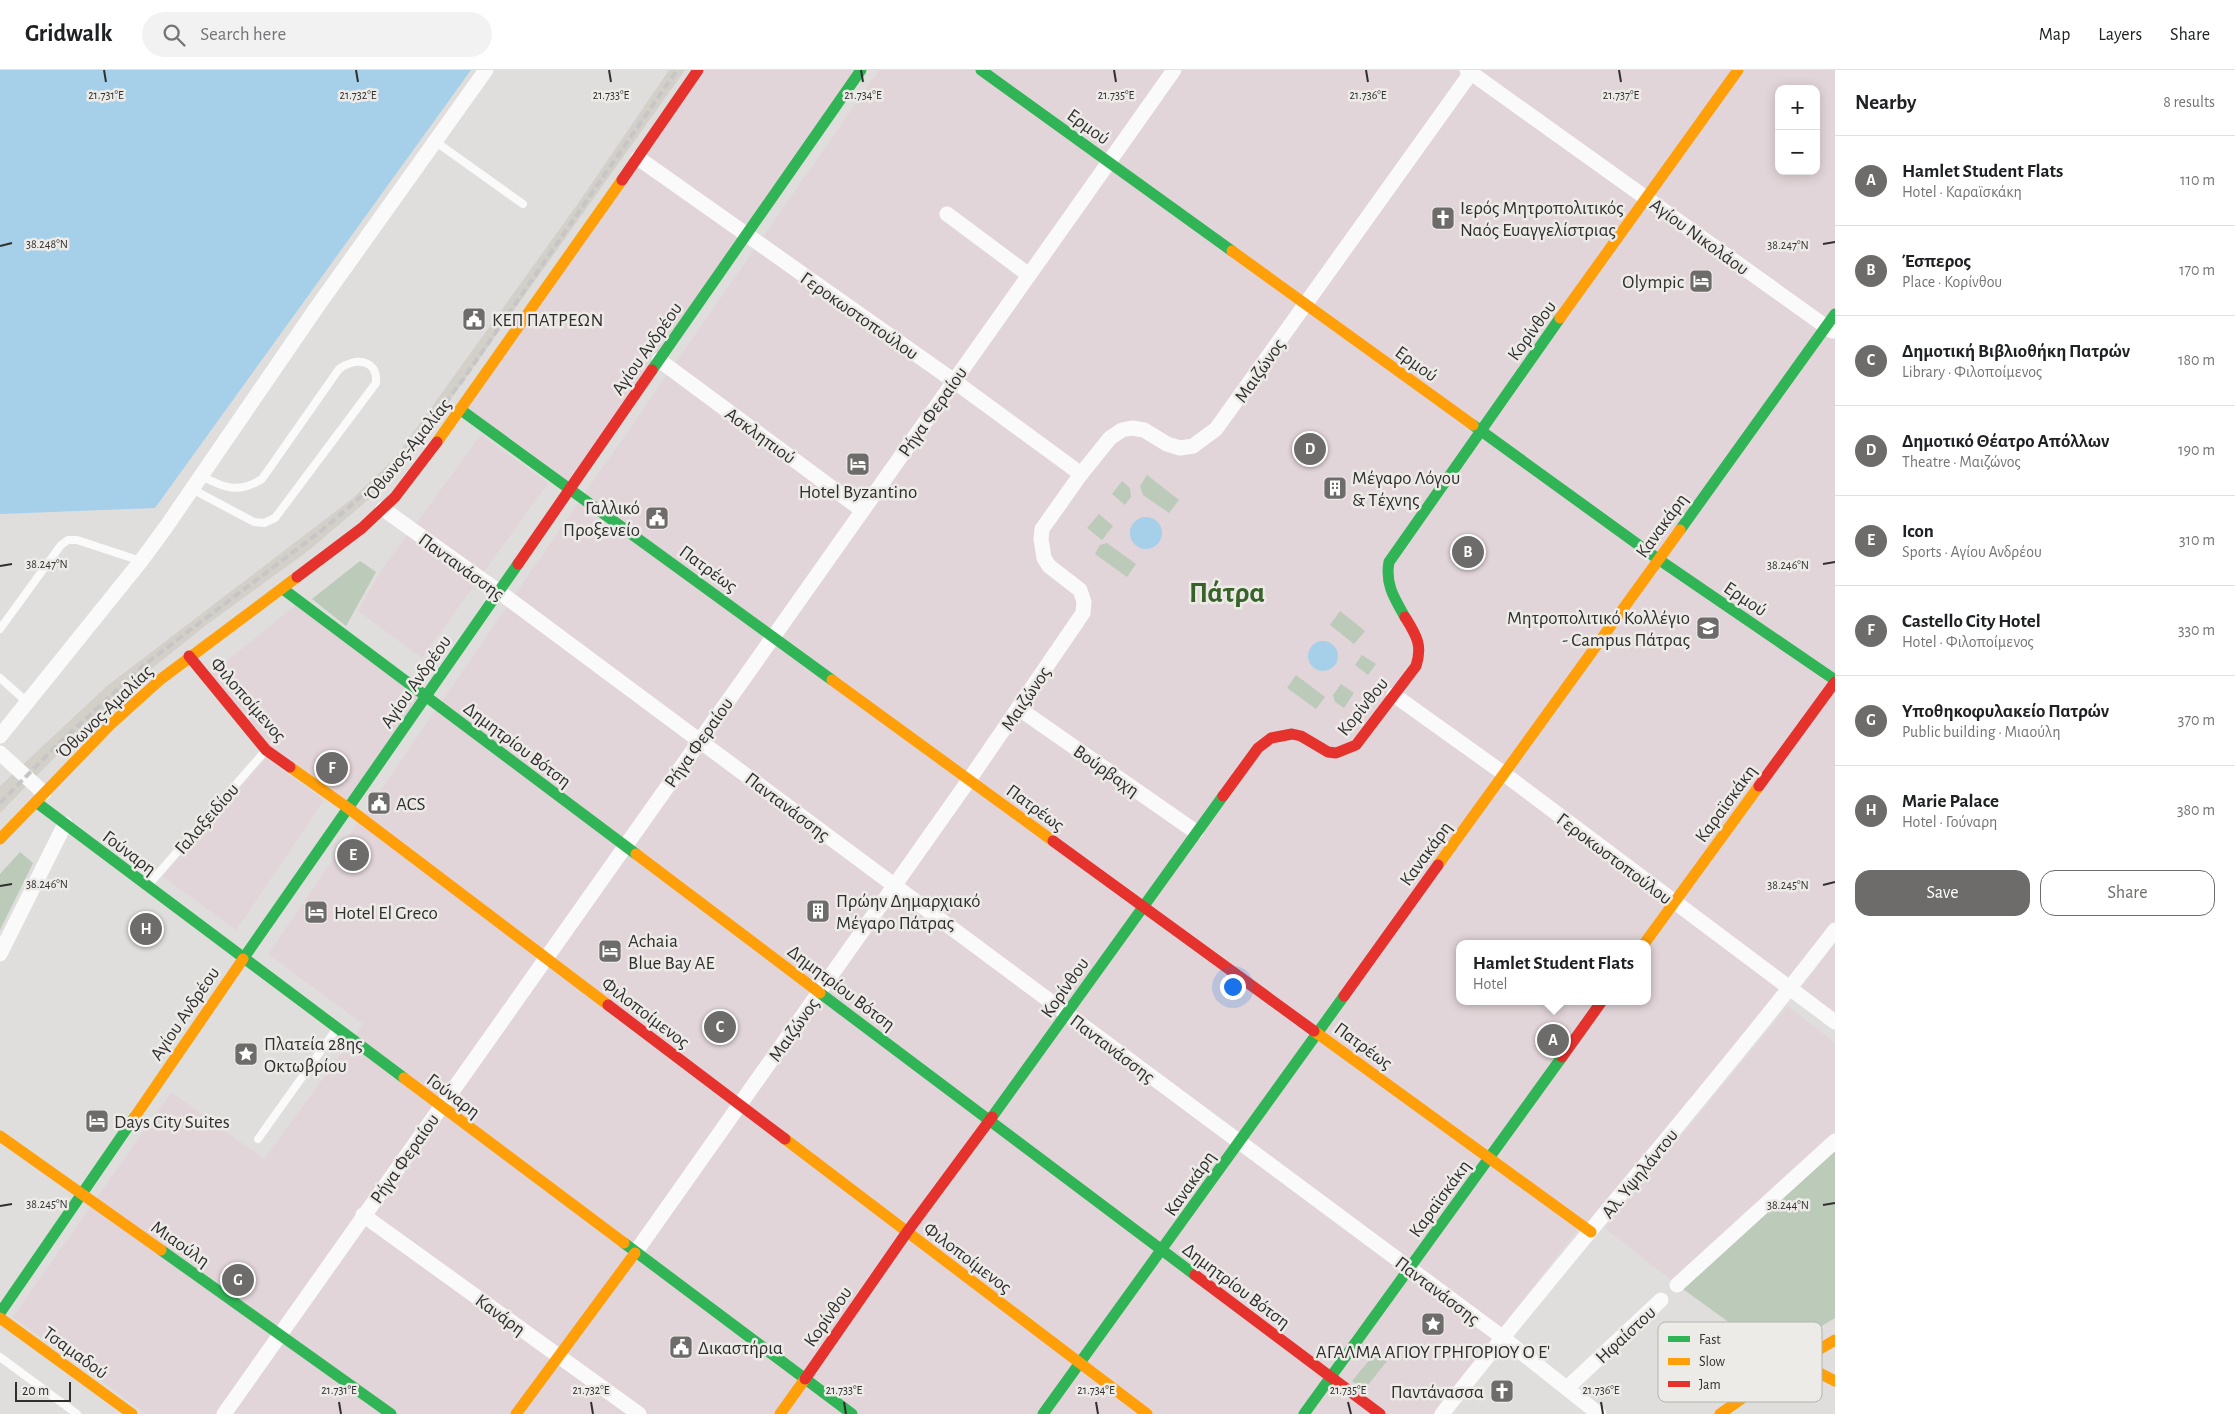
<!DOCTYPE html>
<meta charset="utf-8">
<style>
body{margin:0;font-family:"Alegreya Sans",sans-serif;background:#f2f2f2;color:#202124}
.controls{position:absolute;right:15px;top:15px;display:grid;overflow:hidden;border-radius:10px;box-shadow:0 2px 12px #0003}
.controls button{width:45px;height:45px;display:grid;place-items:center;padding:0;border:0;border-bottom:1px solid #e0e0e0;background:#fff;color:#202124;font:25px sans-serif}
.scale{position:absolute;left:15px;bottom:12px;width:56px;box-sizing:border-box;padding-left:5px;border:2px solid #302f2e;border-top:0;font-size:14px;line-height:18px;white-space:nowrap;color:#302f2e;-webkit-text-stroke:4px #edebe8;paint-order:stroke}
.you{position:absolute;left:1232px;top:916px;width:18px;height:18px;margin:-12px;border:4px solid #fff;border-radius:50%;background:#1a73e8;box-shadow:0 0 0 8px #1a73e833}
.badge{display:grid;place-items:center;width:32px;height:32px;border-radius:50%;background:#6d6c6b;color:#fff;font-size:16px;font-weight:700}
.pin{position:absolute;translate:-50% -50%;border:2px solid #fff;box-shadow:0 1px 5px #0006}
.popup{position:absolute;left:1456px;top:870px;width:195px;height:65px;box-sizing:border-box;display:grid;place-content:center;border-radius:10px;background:#fff;filter:drop-shadow(0 1px 4px #0005);font-size:16px;white-space:nowrap;color:#757577}
.popup b{font-size:19px;color:#202124}
.popup::after{content:'';position:absolute;left:50%;top:100%;margin-left:-10px;border:10px solid transparent;border-top-color:#fff}
.list{margin:0;padding:0;list-style:none}
h2{display:flex;justify-content:space-between;align-items:center;height:65px;margin:0;padding:0 20px;font-size:21px}
h2 small{font-size:16px;font-weight:400;color:#757577}
.list li{display:grid;grid-template-columns:32px 1fr auto;gap:15px;align-items:center;box-sizing:border-box;height:90px;padding:0 20px;border-top:1px solid #e0e0e0}
.list b{display:block;font-size:19px;white-space:nowrap}
.list p{margin:0;font-size:16px;white-space:nowrap;color:#757577}
.list em{font-size:16px;font-style:normal;color:#757577}
.actions{display:flex;gap:10px;padding:15px 20px}
.actions a{flex:1;padding:11px 0;border:1px solid #6d6c6b;border-radius:15px;text-align:center;font-size:18px;color:#6d6c6b}
.actions .main{background:#6d6c6b;color:#fff}
.icon{flex:none;width:28px;height:28px;fill:none;stroke:currentColor;stroke-width:2;stroke-linecap:round;stroke-linejoin:round}
.map{position:relative;flex:none;width:1835px;height:1344px;overflow:hidden}
header{display:flex;align-items:center;gap:30px;box-sizing:border-box;height:70px;padding:0 25px;background:#fff;border-bottom:1px solid #e0e0e0}
header strong{font-size:24px}
nav{display:flex;gap:28px;margin-inline-start:auto;font-size:18px}
.search{width:350px;height:45px;background:#f2f2f2;display:flex;align-items:center;gap:12px;box-sizing:border-box;padding:0 18px;border-radius:28px;color:#757577;font-size:19px}
main{display:flex}
aside{flex:1;background:#fff}
.map>svg:first-child{display:block}
.commercial{fill:#e2d5d9;fill-rule:evenodd}
.built{fill:#d3cfc9}
.green{fill:#bbcab9}
.water{fill:#a6d0e9}
.lines{fill:none;stroke-linecap:round;stroke-linejoin:round}
.lane{stroke:#fafafa;stroke-width:8}
.street{stroke:#fafafa;stroke-width:15}
.fast{stroke:#30b455;stroke-width:11}
.slow{stroke:#ff9f0a;stroke-width:11}
.jam{stroke:#e5322d;stroke-width:11}
.rail{stroke:#c7c6c6;stroke-width:4;stroke-dasharray:8 4;stroke-linecap:butt}
.ticks{fill:none;stroke:#302f2e;stroke-width:2}
.labels{text-anchor:middle;stroke-width:5;stroke-linejoin:round;paint-order:stroke}
.street-label{font-size:19px;fill:#302f2e;stroke:#edebe8}
.poi-label{font-size:19px;fill:#302f2e;stroke:#edebe8;text-anchor:start}
.town-label{font-size:29px;font-weight:bold;fill:#376328;stroke:#edebe8}
.key{fill:#edebe8;stroke:#b4b3b0;stroke-width:1}
.key-label{font-size:14px;fill:#302f2e}
.ticks-label{font-size:12px;text-anchor:middle;fill:#302f2e;stroke:#edebe8;stroke-width:5;stroke-linejoin:round;paint-order:stroke}
</style>
<header>
<strong>Gridwalk</strong>
<div class="search"><svg class="icon" aria-label="search" viewBox="0 0 24 24"><circle cx="10" cy="10" r="6"/><path d="M15 15l6 6"/></svg>Search here</div>
<nav><a>Map</a><a>Layers</a><a>Share</a></nav>
</header>
<main>
<div class="map">
<svg width="1835" height="1344" viewBox="0 0 1835 1344">
<rect width="100%" height="100%" fill="#dfdedc"/>
<g class="commercial">
<polygon points="698,0 861,0 570,418 461,340"/>
<path d="M879 0H1835V860L1591 1162 1581 1155 1434 1344H146L13 1247 171 1022 264 1089 363 954 268 884 589 417ZM1779 19H1816V101H1779ZM1459 874H1647V931H1459Z"/>
<polygon points="481,365 548,413 422,588 358,541 380,502"/>
<polygon points="298,533 424,628 348,738 266,680 207,607"/>
<polygon points="266,688 324,730 236,860 162,806"/>
<polygon points="1835,873 1835,943 1802,917"/>
<polygon points="1788,936 1835,973 1835,1063 1672,1211 1605,1158"/>
</g>
<polygon class="built" points="669,0 685,0 430,358 376,423 308,481 205,556 140,608 64,678 0,743 0,716 107,616 352,429 395,388 577,135"/>
<g class="green">
<polygon points="1147,405 1179,430 1169,443 1143,425 1140,416"/>
<polygon points="1122,411 1130,418 1131,427 1125,435 1112,424"/>
<polygon points="1099,444 1113,456 1102,470 1087,458"/>
<polygon points="1107,473 1136,494 1127,507 1095,484 1100,475"/>
<polygon points="360,491 376,502 346,556 312,529"/>
<polygon points="1340,541 1365,561 1354,574 1330,555"/>
<polygon points="1362,585 1376,594 1368,605 1355,595"/>
<polygon points="1296,605 1325,627 1316,639 1287,618"/>
<polygon points="1341,614 1354,623 1344,638 1335,632 1333,625"/>
<polygon points="20,782 33,793 0,860 0,804"/>
<polygon points="1835,1081 1835,1248 1774,1285 1683,1219"/>
<polygon points="1376,1282 1387,1291 1364,1320 1352,1311"/>
</g>
<g class="water">
<polygon points="0,0 471,0 155,438 0,444"/>
<circle cx="1146" cy="463" r="16"/>
<circle cx="1323" cy="586" r="15"/>
</g>
<g class="lines">
<g class="lane">
<polyline points="436,72 523,134"/>
<path d="M192 419 254 452 264 453 275 448 376 313C378 289 355 287 339 299L262 409C238 424 225 418 201 406"/>
<polyline points="0,559 61,475 68,470 77,470 141,491"/>
<polyline points="0,608 27,632"/>
<polyline points="150,813 266,680"/>
<polyline points="258,1069 335,961"/>
<polyline points="0,1287 77,1344"/>
</g>
<g class="street">
<polyline points="1467,0 1832,261"/>
<polyline points="638,88 954,311 1081,404"/>
<polyline points="947,144 1029,205"/>
<polyline points="659,290 862,440"/>
<polyline points="383,439 498,521 1502,1267 1599,1344"/>
<polyline points="1394,625 1503,703 1835,952"/>
<polyline points="1018,638 1196,762"/>
<polyline points="0,666 141,491 166,457 317,237 486,0"/>
<polyline points="0,683 44,723"/>
<polyline points="0,884 65,754"/>
<polyline points="363,1145 639,1344"/>
<polyline points="635,1183 969,710 1083,543 1084,532 1080,520 1049,496 1044,488 1041,469 1042,459 1081,404 1110,368 1122,360 1132,358 1144,360 1167,374 1180,378 1193,376 1216,359 1473,0"/>
<polyline points="1677,1215 1835,1071"/>
<polyline points="1567,1318 1661,1230"/>
<polyline points="224,1344 1174,0"/>
<path d="M1442 1344C1570 1180 1708 1025 1835 860"/>
</g>
<g class="fast">
<polyline points="981,0 1232,181"/>
<polyline points="652,300 861,0"/>
<polyline points="461,340 832,610"/>
<polyline points="1473,355 1658,489 1835,610"/>
<polyline points="1680,460 1835,244"/>
<polyline points="283,519 636,784"/>
<path d="M1405 547C1394 528 1385 514 1389 492L1560 248"/>
<polyline points="36,732 404,1008"/>
<polyline points="243,889 518,494"/>
<polyline points="820,923 1195,1205"/>
<polyline points="992,1047 1223,726"/>
<polyline points="624,1173 852,1344"/>
<polyline points="161,1180 391,1344"/>
<polyline points="0,1243 134,1048"/>
<polyline points="1043,1344 1344,926"/>
<polyline points="1304,1344 1562,987"/>
</g>
<g class="slow">
<polyline points="1232,181 1473,355"/>
<polyline points="1560,248 1738,0"/>
<polyline points="437,372 622,110"/>
<polyline points="832,610 1053,771"/>
<polyline points="290,697 348,738 608,935"/>
<polyline points="0,769 110,655 161,609 297,507"/>
<polyline points="636,784 820,923"/>
<polyline points="1438,795 1680,460"/>
<polyline points="1644,874 1759,716"/>
<polyline points="1314,961 1591,1162"/>
<polyline points="404,1008 624,1173"/>
<polyline points="134,1048 243,889"/>
<polyline points="0,1066 161,1180"/>
<polyline points="785,1069 1147,1344"/>
<polyline points="0,1248 132,1344"/>
<polyline points="1798,1292 1835,1311"/>
<polyline points="516,1344 635,1183"/>
<polyline points="780,1344 805,1309"/>
<polyline points="1720,1344 1772,1307 1835,1270"/>
</g>
<g class="jam">
<polyline points="622,110 698,0"/>
<polyline points="518,494 652,300"/>
<polyline points="297,507 362,458 395,427 437,372"/>
<polyline points="189,586 266,680 290,697"/>
<polyline points="1759,716 1835,612"/>
<path d="M1223 726 1258 678 1271 668 1292 664 1301 666 1328 682 1336 683 1356 675 1416 596C1423 575 1416 565 1405 547"/>
<polyline points="1053,771 1314,961"/>
<polyline points="1344,926 1438,795"/>
<polyline points="608,935 785,1069"/>
<polyline points="1562,987 1602,931"/>
<polyline points="1195,1205 1380,1344"/>
<polyline points="805,1309 907,1162 992,1047"/>
</g>
<polyline class="rail" points="0,733 55,677 144,595 321,461 377,413 431,352 464,308 677,0"/>
</g>
<path class="ticks" d="M104 0 106 12M356 0 358 12M609 0 611 12M861 0 863 12M1114 0 1116 12M1366 0 1368 12M1619 0 1621 12M1823 174 1835 172M0 176 12 173M1823 494 1835 492M0 496 12 494M1823 815 1835 812M0 816 12 814M1823 1135 1835 1133M0 1136 12 1134M339 1332 341 1344M591 1332 593 1344M844 1332 846 1344M1096 1332 1098 1344M1348 1332 1351 1344M1601 1332 1603 1344"/>
<defs>
<g id="church-square" transform="scale(1.25)"><rect x="-9" y="-9" width="18" height="18" rx="4" fill="#6d6c6b" stroke="#edebe8"/><path d="M-1.2-6h2.4v3.5h3.3v2.4h-3.3V6h-2.4V-.1h-3.3v-2.4h3.3Z" fill="#fff"/></g>
<g id="hotel-square" transform="scale(1.25)"><rect x="-9" y="-9" width="18" height="18" rx="4" fill="#6d6c6b" stroke="#edebe8"/><path d="M-6-4.5h1.5V1H6V5H4.5V3h-9V5H-6ZM-4 0a1.8 1.8 0 1 1 3.6 0ZM.5 0V-2.5h3Q6-2.5 6 0Z" fill="#fff"/></g>
<g id="civic-square" transform="scale(1.25)"><rect x="-9" y="-9" width="18" height="18" rx="4" fill="#6d6c6b" stroke="#edebe8"/><path d="M-.6-6.5H3V-4.5H.6V-3L4-1V1h2V6H-6V1h2V-1L-.6-3ZM-1.2 2.5V6h2.4V2.5Z" fill="#fff"/></g>
<g id="building-square" transform="scale(1.25)"><rect x="-9" y="-9" width="18" height="18" rx="4" fill="#6d6c6b" stroke="#edebe8"/><path d="M-4-6H4V6H1V3H-1V6H-4ZM-2.5-4.3h1.7v1.8h-1.7ZM.8-4.3h1.7v1.8H.8ZM-2.5-1h1.7V.8h-1.7ZM.8-1h1.7V.8H.8Z" fill="#fff"/></g>
<g id="university-square" transform="scale(1.25)"><rect x="-9" y="-9" width="18" height="18" rx="4" fill="#6d6c6b" stroke="#edebe8"/><path d="M0-5L7-2L0 1L-7-2ZM-4 1L0 2.5L4 1V4Q0 6-4 4Z" fill="#fff"/></g>
<g id="sight-square" transform="scale(1.25)"><rect x="-9" y="-9" width="18" height="18" rx="4" fill="#6d6c6b" stroke="#edebe8"/><path d="M0-6L1.8-2.2L6-1.7L2.9 1.2L3.7 5.4L0 3.3L-3.7 5.4L-2.9 1.2L-6-1.7L-1.8-2.2Z" fill="#fff"/></g>
</defs>
<g fill-rule="evenodd">
<use href="#church-square" x="1443" y="148"/>
<use href="#hotel-square" x="1701" y="211"/>
<use href="#civic-square" x="474" y="249"/>
<use href="#hotel-square" x="858" y="394"/>
<use href="#building-square" x="1335" y="418"/>
<use href="#civic-square" x="657" y="448"/>
<use href="#university-square" x="1708" y="558"/>
<use href="#civic-square" x="379" y="733"/>
<use href="#building-square" x="818" y="841"/>
<use href="#hotel-square" x="316" y="842"/>
<use href="#hotel-square" x="610" y="881"/>
<use href="#sight-square" x="246" y="984"/>
<use href="#hotel-square" x="97" y="1051"/>
<use href="#sight-square" x="1433" y="1254"/>
<use href="#civic-square" x="681" y="1277"/>
<use href="#church-square" x="1502" y="1321"/>
</g>
<g class="labels">
<g class="street-label">
<text transform="translate(1089 56) rotate(36)" y="7">Ερμού</text>
<text transform="translate(1700 166) rotate(36)" y="7">Αγίου Νικολάου</text>
<text transform="translate(860 245) rotate(35)" y="7">Γεροκωστοπούλου</text>
<text transform="translate(1531 260) rotate(-54)" y="7">Κορίνθου</text>
<text transform="translate(646 278) rotate(-55)" y="7">Αγίου Ανδρέου</text>
<text transform="translate(1417 293) rotate(36)" y="7">Ερμού</text>
<text transform="translate(1259 300) rotate(-55)" y="7">Μαιζώνος</text>
<text transform="translate(932 341) rotate(-55)" y="7">Ρήγα Φεραίου</text>
<text transform="translate(761 365) rotate(36)" y="7">Ασκληπιού</text>
<text transform="translate(407 379) rotate(-51)" y="7">Όθωνος-Αμαλίας</text>
<text transform="translate(1661 455) rotate(-54)" y="7">Κανακάρη</text>
<text transform="translate(462 496) rotate(36)" y="7">Παντανάσσης</text>
<text transform="translate(709 498) rotate(36)" y="7">Πατρέως</text>
<text transform="translate(1746 528) rotate(34)" y="7">Ερμού</text>
<text transform="translate(415 611) rotate(-55)" y="7">Αγίου Ανδρέου</text>
<text transform="translate(1025 628) rotate(-56)" y="7">Μαιζώνος</text>
<text transform="translate(249 629) rotate(49)" y="7">Φιλοποίμενος</text>
<text transform="translate(1362 636) rotate(-51)" y="7">Κορίνθου</text>
<text transform="translate(104 641) rotate(-44)" y="7">Όθωνος-Αμαλίας</text>
<text transform="translate(698 672) rotate(-55)" y="7">Ρήγα Φεραίου</text>
<text transform="translate(518 674) rotate(37)" y="7">Δημητρίου Βότση</text>
<text transform="translate(1107 700) rotate(35)" y="7">Βούρβαχη</text>
<text transform="translate(1725 733) rotate(-54)" y="7">Καραϊσκάκη</text>
<text transform="translate(788 736) rotate(37)" y="7">Παντανάσσης</text>
<text transform="translate(1036 737) rotate(36)" y="7">Πατρέως</text>
<text transform="translate(206 748) rotate(-49)" y="7">Γαλαξειδίου</text>
<text transform="translate(130 782) rotate(37)" y="7">Γούναρη</text>
<text transform="translate(1425 783) rotate(-54)" y="7">Κανακάρη</text>
<text transform="translate(1615 788) rotate(37)" y="7">Γεροκωστοπούλου</text>
<text transform="translate(842 917) rotate(37)" y="7">Δημητρίου Βότση</text>
<text transform="translate(1064 917) rotate(-55)" y="7">Κορίνθου</text>
<text transform="translate(646 942) rotate(37)" y="7">Φιλοποίμενος</text>
<text transform="translate(184 943) rotate(-56)" y="7">Αγίου Ανδρέου</text>
<text transform="translate(793 959) rotate(-55)" y="7">Μαιζώνος</text>
<text transform="translate(1364 975) rotate(36)" y="7">Πατρέως</text>
<text transform="translate(1113 978) rotate(37)" y="7">Παντανάσσης</text>
<text transform="translate(454 1025) rotate(37)" y="7">Γούναρη</text>
<text transform="translate(404 1088) rotate(-55)" y="7">Ρήγα Φεραίου</text>
<text transform="translate(1639 1103) rotate(-51)" y="7">Αλ. Υψηλάντου</text>
<text transform="translate(1189 1113) rotate(-55)" y="7">Κανακάρη</text>
<text transform="translate(1439 1128) rotate(-54)" y="7">Καραϊσκάκη</text>
<text transform="translate(181 1173) rotate(35)" y="7">Μιαούλη</text>
<text transform="translate(968 1187) rotate(37)" y="7">Φιλοποίμενος</text>
<text transform="translate(1237 1215) rotate(37)" y="7">Δημητρίου Βότση</text>
<text transform="translate(1438 1220) rotate(37)" y="7">Παντανάσσης</text>
<text transform="translate(501 1244) rotate(36)" y="7">Κανάρη</text>
<text transform="translate(827 1246) rotate(-55)" y="7">Κορίνθου</text>
<text transform="translate(1625 1264) rotate(-43)" y="7">Ηφαίστου</text>
<text transform="translate(76 1282) rotate(36)" y="7">Τσαμαδού</text>
</g>
<g class="poi-label">
<text x="1460" y="144">Ιερός Μητροπολιτικός<tspan x="1460" dy="22">Ναός Ευαγγελίστριας</tspan></text>
<text x="1684" y="218" text-anchor="end">Olympic</text>
<text x="492" y="256">ΚΕΠ ΠΑΤΡΕΩΝ</text>
<text x="1352" y="414">Μέγαρο Λόγου<tspan x="1352" dy="22">&amp; Τέχνης</tspan></text>
<text x="858" y="428" text-anchor="middle">Hotel Byzantino</text>
<text x="640" y="444" text-anchor="end">Γαλλικό<tspan x="640" dy="22">Προξενείο</tspan></text>
<text x="1690" y="554" text-anchor="end">Μητροπολιτικό Κολλέγιο<tspan x="1690" dy="22">- Campus Πάτρας</tspan></text>
<text x="396" y="740">ACS</text>
<text x="836" y="837">Πρώην Δημαρχιακό<tspan x="836" dy="22">Μέγαρο Πάτρας</tspan></text>
<text x="334" y="849">Hotel El Greco</text>
<text x="628" y="877">Achaia<tspan x="628" dy="22">Blue Bay AE</tspan></text>
<text x="264" y="980">Πλατεία 28ης<tspan x="264" dy="22">Οκτωβρίου</tspan></text>
<text x="114" y="1058">Days City Suites</text>
<text x="698" y="1284">Δικαστήρια</text>
<text x="1433" y="1288" text-anchor="middle">ΑΓΑΛΜΑ ΑΓΙΟΥ ΓΡΗΓΟΡΙΟΥ Ο Ε'</text>
<text x="1484" y="1328" text-anchor="end">Παντάνασσα</text>
</g>
<g class="town-label">
<text x="1227" y="532">Πάτρα</text>
</g>
</g>
<rect x="1658" y="1252" width="164" height="80" rx="8" class="key"/>
<rect x="1668" y="1266" width="22" height="6" fill="#30b455"/>
<rect x="1668" y="1288" width="22" height="7" fill="#ff9f0a"/>
<rect x="1668" y="1311" width="22" height="6" fill="#e5322d"/>
<g class="key-label">
<text x="1699" y="1274">Fast</text>
<text x="1699" y="1296">Slow</text>
<text x="1699" y="1319">Jam</text>
</g>
<g class="ticks-label">
<text x="106" y="29">21.731°E</text>
<text x="358" y="29">21.732°E</text>
<text x="611" y="29">21.733°E</text>
<text x="863" y="29">21.734°E</text>
<text x="1116" y="29">21.735°E</text>
<text x="1368" y="29">21.736°E</text>
<text x="1621" y="29">21.737°E</text>
<text x="47" y="178">38.248°N</text>
<text x="1788" y="179">38.247°N</text>
<text x="47" y="498">38.247°N</text>
<text x="1788" y="499">38.246°N</text>
<text x="47" y="818">38.246°N</text>
<text x="1788" y="819">38.245°N</text>
<text x="47" y="1138">38.245°N</text>
<text x="1788" y="1139">38.244°N</text>
<text x="339" y="1324">21.731°E</text>
<text x="591" y="1324">21.732°E</text>
<text x="844" y="1324">21.733°E</text>
<text x="1096" y="1324">21.734°E</text>
<text x="1348" y="1324">21.735°E</text>
<text x="1601" y="1324">21.736°E</text>
</g>
</svg>
<div class="controls">
<button>+</button>
<button>−</button>
</div>
<div class="scale">20 m</div>
<div class="you"></div>
<div class="pin badge" style="left:1553px;top:970px">A</div>
<div class="popup"><b>Hamlet Student Flats</b>Hotel</div>
<div class="pin badge" style="left:1468px;top:482px">B</div>
<div class="pin badge" style="left:720px;top:957px">C</div>
<div class="pin badge" style="left:1310px;top:379px">D</div>
<div class="pin badge" style="left:353px;top:785px">E</div>
<div class="pin badge" style="left:332px;top:698px">F</div>
<div class="pin badge" style="left:238px;top:1210px">G</div>
<div class="pin badge" style="left:146px;top:859px">H</div>
</div>
<aside>
<h2>Nearby<small>8 results</small></h2>
<ul class="list">
<li><span class="badge">A</span><div><b>Hamlet Student Flats</b><p>Hotel · Καραϊσκάκη</p></div><em>110 m</em></li>
<li><span class="badge">B</span><div><b>Έσπερος</b><p>Place · Κορίνθου</p></div><em>170 m</em></li>
<li><span class="badge">C</span><div><b>Δημοτική Βιβλιοθήκη Πατρών</b><p>Library · Φιλοποίμενος</p></div><em>180 m</em></li>
<li><span class="badge">D</span><div><b>Δημοτικό Θέατρο Απόλλων</b><p>Theatre · Μαιζώνος</p></div><em>190 m</em></li>
<li><span class="badge">E</span><div><b>Icon</b><p>Sports · Αγίου Ανδρέου</p></div><em>310 m</em></li>
<li><span class="badge">F</span><div><b>Castello City Hotel</b><p>Hotel · Φιλοποίμενος</p></div><em>330 m</em></li>
<li><span class="badge">G</span><div><b>Υποθηκοφυλακείο Πατρών</b><p>Public building · Μιαούλη</p></div><em>370 m</em></li>
<li><span class="badge">H</span><div><b>Marie Palace</b><p>Hotel · Γούναρη</p></div><em>380 m</em></li>
</ul>
<div class="actions"><a class="main">Save</a><a>Share</a></div>
</aside>
</main>
